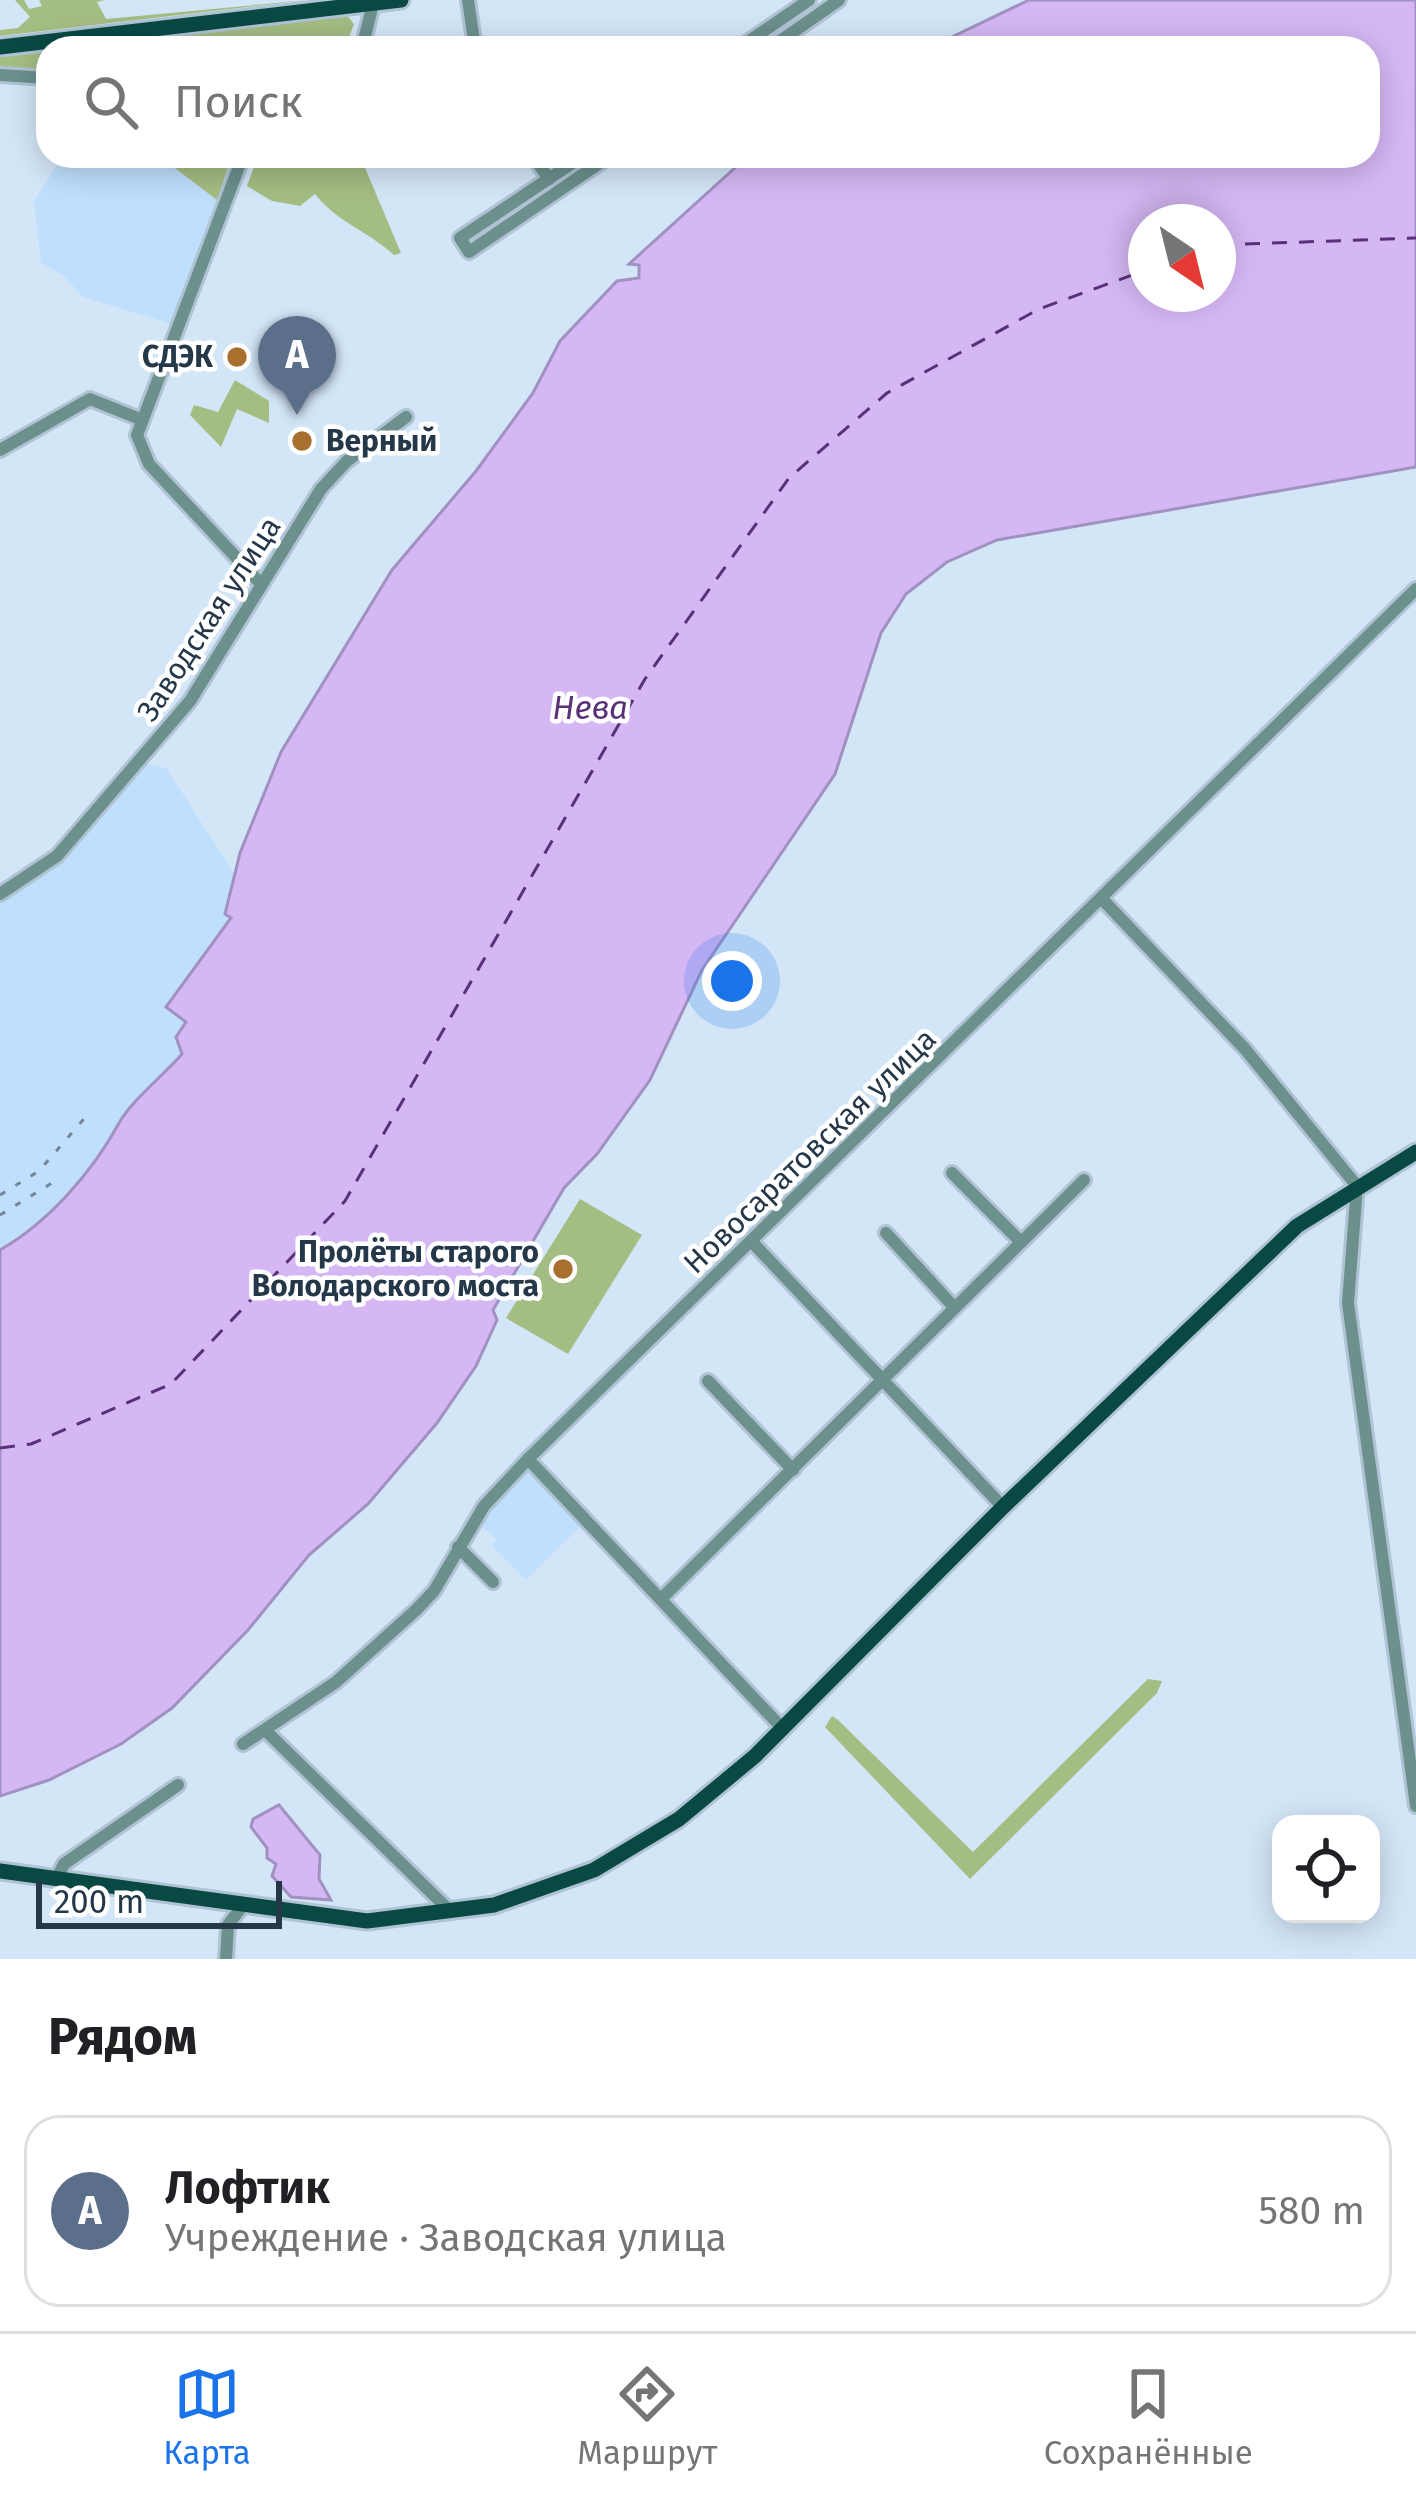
<!DOCTYPE html>
<html lang="ru">
<meta charset="utf-8">
<style>
body{margin:0;font-family:"Fira Sans",sans-serif;background:#f2f2f2;color:#202124}
.controls{position:absolute;right:36px;bottom:36px;display:grid;overflow:hidden;border-radius:24px;box-shadow:0 6px 30px #0003}
.controls button{width:108px;height:108px;display:grid;place-items:center;padding:0;border:0;border-bottom:3px solid #e0e0e0;background:#fff;color:#202124;font:60px sans-serif}
.compass{position:absolute;left:1128px;top:204px;width:108px;height:108px;border-radius:50%;background:#fff;box-shadow:0 6px 30px #0003;rotate:145deg}
.scale{position:absolute;left:36px;bottom:30px;width:246px;box-sizing:border-box;padding-left:12px;border:6px solid #25384a;border-top:0;font-size:33px;line-height:42px;white-space:nowrap;color:#25384a;-webkit-text-stroke:9px #fff;paint-order:stroke}
.you{position:absolute;left:732px;top:981px;width:42px;height:42px;margin:-30px;border:9px solid #fff;border-radius:50%;background:#1a73e8;box-shadow:0 0 0 18px #1a73e833}
.badge{display:grid;place-items:center;width:78px;height:78px;border-radius:50%;background:#1a73e8;color:#fff;font-size:39px;font-weight:700}
.pin{position:absolute;translate:-50% -99px;filter:drop-shadow(0 3px 6px #0008)}
.pin::after{content:'';position:absolute;top:63px;width:42px;height:36px;background:inherit;clip-path:polygon(0 0,100% 0,50% 100%)}
.list{margin:0;padding:0;list-style:none}
h2{display:flex;justify-content:space-between;align-items:center;height:156px;margin:0;padding:0 48px;font-size:51px}
h2 small{font-size:39px;font-weight:400;color:#757577}
.list li{display:grid;grid-template-columns:78px 1fr auto;gap:36px;align-items:center;box-sizing:border-box;height:192px;margin:0 24px 24px;padding:0 24px;border:3px solid #e0e0e0;border-radius:36px}
.list b{display:block;font-size:45px;white-space:nowrap}
.list p{margin:0;font-size:39px;white-space:nowrap;color:#757577}
.list em{font-size:39px;font-style:normal;color:#757577}
.icon{flex:none;width:66px;height:66px;fill:none;stroke:currentColor;stroke-width:2;stroke-linecap:round;stroke-linejoin:round}
.map{position:relative;flex:none;width:1416px;height:1959px;overflow:hidden}
.search{position:absolute;background:#fff;box-shadow:0 6px 30px #0003;left:36px;right:36px;top:36px;height:132px;display:flex;align-items:center;gap:30px;box-sizing:border-box;padding:0 42px;border-radius:36px;color:#757577;font-size:45px}
.sheet{height:372px;background:#fff}
nav{display:flex;justify-content:space-around;align-items:center;box-sizing:border-box;height:168px;border-top:3px solid #e0e0e0;background:#fff;font-size:33px;color:#757577}
nav a{display:grid;justify-items:center;gap:6px}
nav .on{color:#1a73e8}
.map>svg:first-child{display:block}
.built{fill:#bfdffd}
.green{fill:#a4bd83}
.water{fill:#d5b7f4;stroke:#a091c1;stroke-width:3;fill-rule:evenodd}
.lines{fill:none;stroke-linecap:round;stroke-linejoin:round}
.ferry{stroke:#583178;stroke-width:3;stroke-dasharray:15 12;stroke-linecap:butt}
.minor-casing{stroke:#b0c3d5;stroke-width:18}
.major-casing{stroke:#b0c3d5;stroke-width:21}
.minor{stroke:#6c908c;stroke-width:12}
.major{stroke:#084944;stroke-width:15}
.rail{stroke:#728597;stroke-width:3;stroke-dasharray:6 12;stroke-linecap:butt}
.poi-dot{fill:#a8702e;stroke:#fff;stroke-width:4.5}
.labels{text-anchor:middle;stroke-width:9;stroke-linejoin:round;paint-order:stroke}
.poi-label{font-size:30px;font-weight:bold;fill:#25384a;stroke:#fff;text-anchor:end}
.street-label{font-size:30px;fill:#25384a;stroke:#fff}
.water-label{font-size:33px;font-style:italic;fill:#583178;stroke:#fff}
</style>
<div class="map">
<svg width="1416" height="1959" viewBox="0 0 1416 1959">
<rect width="100%" height="100%" fill="#d3e6f8"/>
<g class="built">
<polygon points="63,156 159,156 217,200 172,324 83,297 63,275 41,263 34,201"/>
<polygon points="147,764 166,768 237,878 226,913 232,917 166,1006 187,1023 182,1054 92,1166 45,1216 0,1250 0,900 61,861"/>
<polygon points="531,1469 584,1523 526,1580 492,1546 497,1540 478,1523"/>
</g>
<g class="green">
<polygon points="15,0 24,0 29,9 42,6 39,0 105,0 97,2 106,19 308,0 0,36 0,30 18,28 30,17"/>
<polygon points="345,13 354,24 345,48 48,48 48,76 0,72 0,53"/>
<polygon points="159,156 232,156 217,200"/>
<path d="M258 156H325L338 163 360 156 401 253 394 255C368 231 338 223 315 194L300 206 272 201 247 186Z"/>
<polygon points="235,380 269,401 269,423 237,409 221,447 190,415 194,405 218,412"/>
<polygon points="580,1199 642,1235 568,1354 506,1318"/>
<polygon points="1148,1679 1162,1681 1157,1693 970,1879 825,1727 832,1716 838,1720 973,1852"/>
</g>
<g class="water">
<path d="M1029 0H1416V467L997 540 947 562 906 594 881 633 835 774 702 970 650 1080 597 1154 564 1188 493 1310 497 1320 476 1366 437 1423 368 1504 309 1555 248 1630 172 1708 121 1744 49 1780 0 1796V1250C49 1222 93 1171 119 1123 133 1099 163 1076 182 1054L176 1037 186 1022 166 1007 231 918 225 914 240 853 281 752 392 570 476 471 533 393 560 341 617 281 639 278V265L629 264 748 156H1368V48H929ZM1146 222H1218V294H1146Z"/>
<polygon points="279,1805 320,1855 319,1879 331,1900 291,1897 272,1876 276,1864 267,1858 267,1848 251,1827 253,1819"/>
</g>
<g class="lines">
<g class="ferry">
<polyline points="1218,245 1416,238"/>
<polyline points="0,1448 31,1444 171,1384 345,1201 645,679 789,478 887,393 1039,309 1146,270"/>
</g>
<g class="minor-casing">
<g id="minor">
<polyline points="468,0 475,48"/>
<polyline points="362,48 373,4"/>
<polyline points="739,48 809,0"/>
<polyline points="770,48 839,0"/>
<polyline points="0,75 48,78"/>
<polyline points="243,156 137,435 149,464 261,584"/>
<polyline points="533,156 549,179"/>
<polyline points="583,156 460,238 469,252 610,156"/>
<polyline points="0,450 90,399 140,419"/>
<polyline points="0,894 57,856 190,701 321,489 347,461 406,417"/>
<polyline points="1102,899 1245,1049 1357,1186 1348,1303 1416,1806"/>
<polyline points="952,1173 1020,1241"/>
<polyline points="886,1233 953,1306"/>
<polyline points="752,1242 1003,1507"/>
<polyline points="708,1381 793,1470"/>
<polyline points="528,1459 782,1728"/>
<polyline points="458,1547 493,1582"/>
<polyline points="661,1599 1084,1180"/>
<polyline points="267,1732 451,1912"/>
<polyline points="243,1744 336,1682 416,1610 434,1591 484,1506 528,1459 1416,589"/>
<polyline points="56,1880 64,1864 178,1785"/>
<polyline points="226,1959 228,1925 241,1908"/>
</g>
</g>
<g class="major-casing">
<g id="major">
<polyline points="0,47 401,0"/>
<polyline points="0,1871 367,1921 494,1905 594,1870 679,1819 755,1756 1003,1507 1297,1226 1416,1152"/>
</g>
</g>
<use href="#minor" class="minor"/>
<use href="#major" class="major"/>
<g class="rail">
<polyline points="0,1195 39,1171 89,1113"/>
<polyline points="0,1215 60,1178"/>
</g>
</g>
<g class="poi-dot">
<circle cx="237" cy="357" r="12"/>
<circle cx="302" cy="441" r="12"/>
<circle cx="563" cy="1269" r="12"/>
</g>
<g class="labels">
<g class="poi-label">
<text x="213" y="367">СДЭК</text>
<text x="326" y="451" text-anchor="start">Верный</text>
<text x="539" y="1262">Пролёты старого<tspan x="539" dy="34">Володарского моста</tspan></text>
</g>
<g class="street-label">
<text transform="translate(209 619) rotate(-57)" y="10">Заводская улица</text>
<text transform="translate(810 1151) rotate(-44)" y="10">Новосаратовская улица</text>
</g>
<g class="water-label">
<text x="590" y="719">Нева</text>
</g>
</g>
</svg>
<div class="controls">
<button><svg class="icon" aria-label="locate" viewBox="0 0 24 24"><circle cx="12" cy="12" r="6"/><path d="M12 2v4M12 18v4M2 12h4M18 12h4"/></svg></button>
</div>
<svg class="compass" viewBox="-18 -18 36 36"><path d="M0-13l5 13h-10z" fill="#e53935"/><path d="M0 13l5-13h-10z" fill="#757577"/></svg>
<div class="scale">200 m</div>
<div class="you"></div>
<div class="pin badge" style="left:297px;top:415px;background:#5c6f8a">A</div>
<div class="search"><svg class="icon" aria-label="search" viewBox="0 0 24 24"><circle cx="10" cy="10" r="6"/><path d="M15 15l6 6"/></svg>Поиск</div>
</div>
<section class="sheet">
<h2>Рядом<small></small></h2>
<ul class="list">
<li><span class="badge" style="background:#5c6f8a">A</span><div><b>Лофтик</b><p>Учреждение · Заводская улица</p></div><em>580 m</em></li>
</ul>
</section>
<nav>
<a class="on"><svg class="icon" aria-label="map" viewBox="0 0 24 24"><path d="M3 6l6-2 6 2 6-2v14l-6 2-6-2-6 2zM9 4v14M15 6v14"/></svg>Карта</a>
<a><svg class="icon" aria-label="directions" viewBox="0 0 24 24"><path d="M12 3l9 9-9 9-9-9zM9 14v-3h6M13 9l2 2-2 2"/></svg>Маршрут</a>
<a><svg class="icon" aria-label="saved" viewBox="0 0 24 24"><path d="M7 4h10v16l-5-4-5 4z"/></svg>Сохранённые</a>
</nav>
